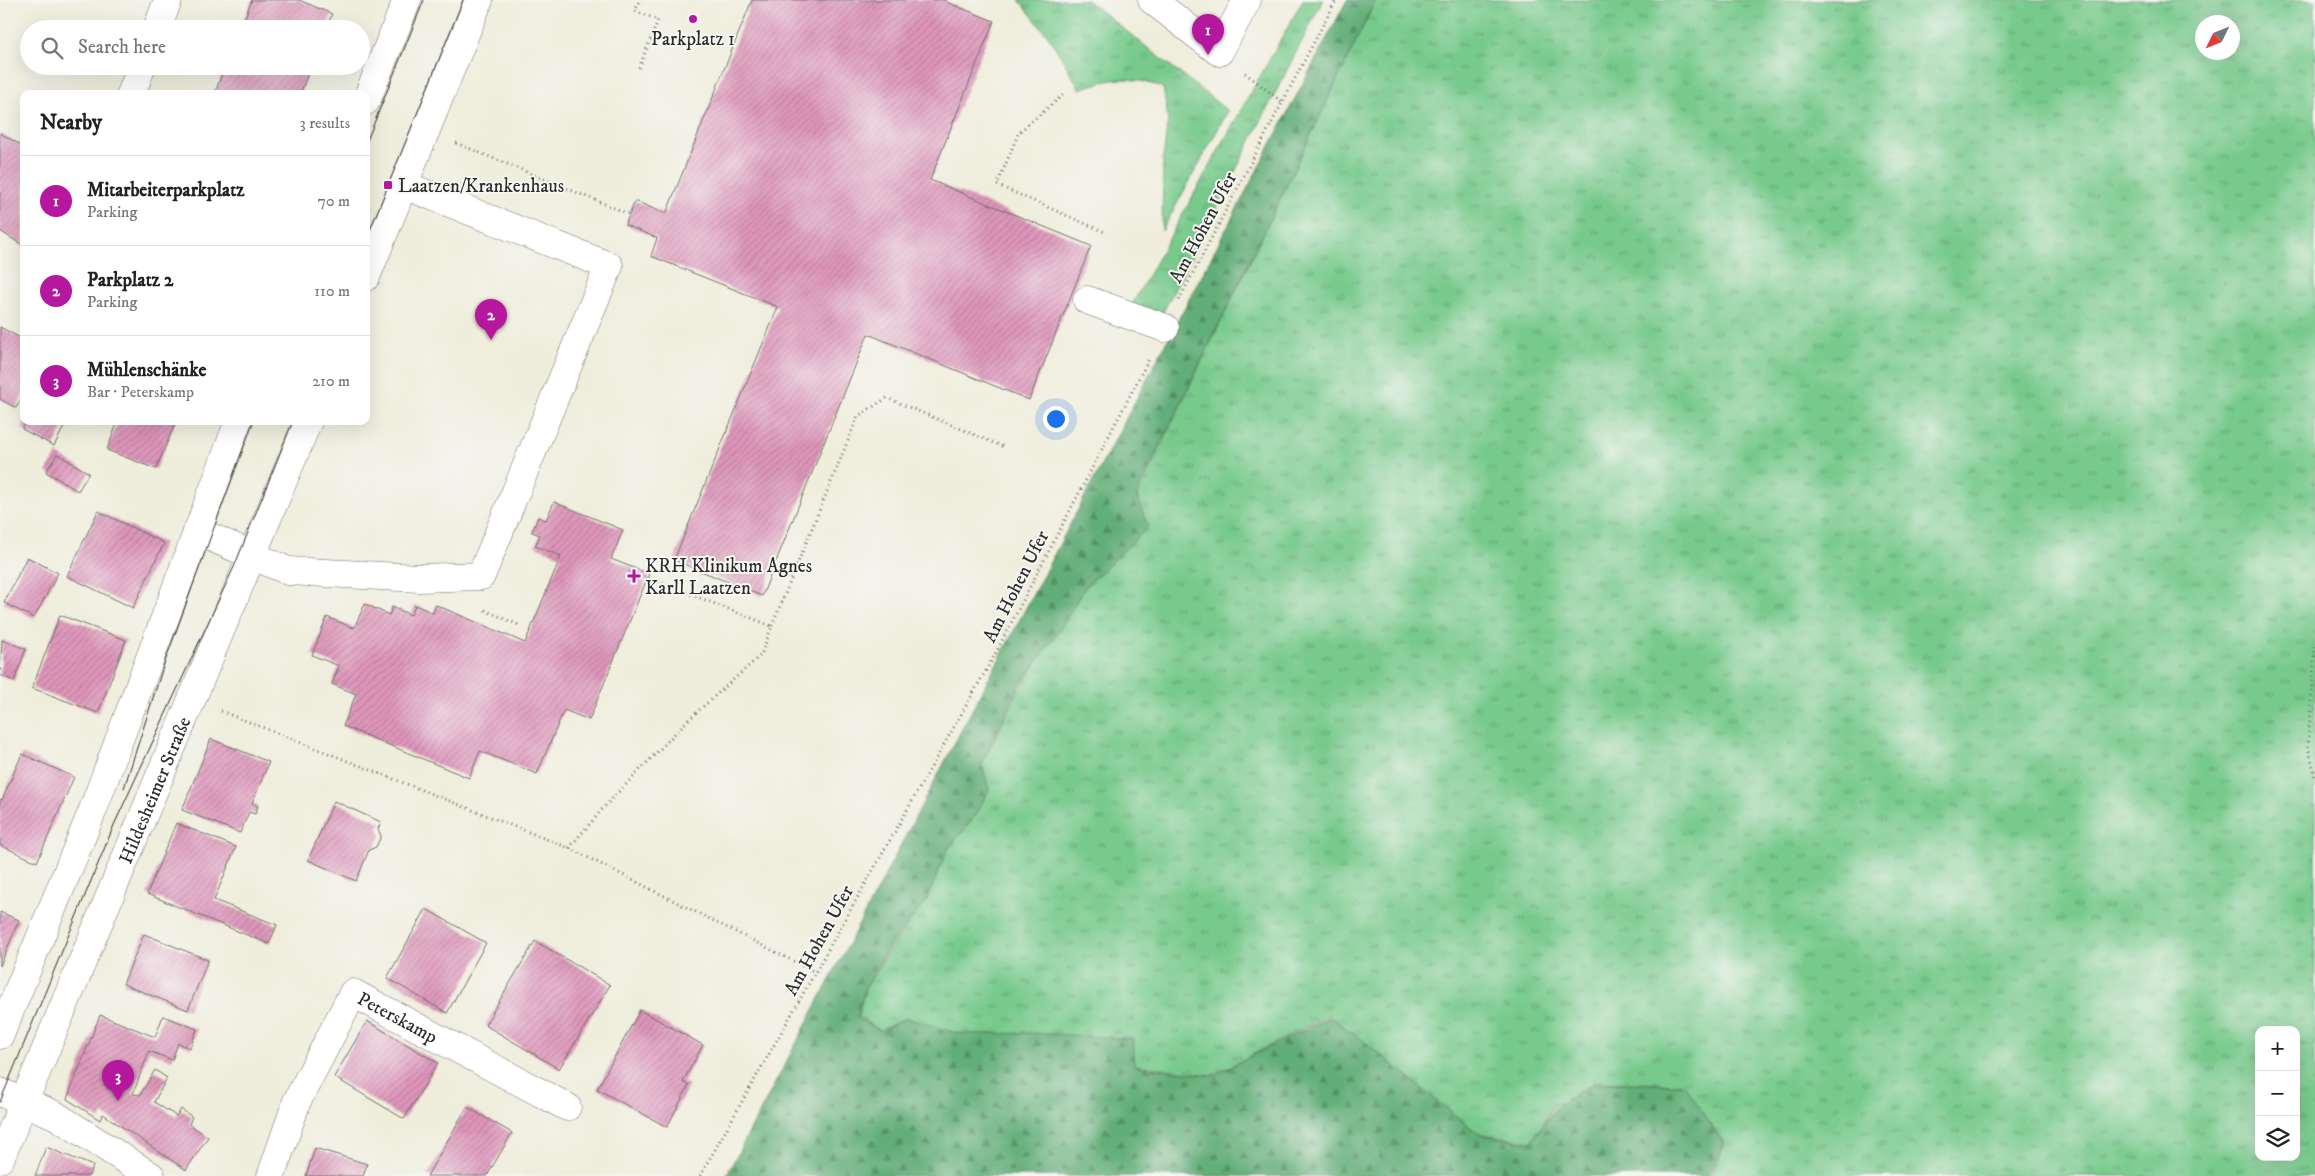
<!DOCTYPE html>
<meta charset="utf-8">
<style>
body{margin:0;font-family:"IM FELL DW Pica",serif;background:#f2f2f2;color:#202124}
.controls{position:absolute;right:15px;bottom:15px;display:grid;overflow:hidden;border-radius:10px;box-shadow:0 5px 20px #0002}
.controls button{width:45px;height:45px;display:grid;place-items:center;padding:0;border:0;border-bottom:1px solid #e0e0e0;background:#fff;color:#202124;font:25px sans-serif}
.compass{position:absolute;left:2195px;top:15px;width:45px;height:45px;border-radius:50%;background:#fff;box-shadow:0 5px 20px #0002;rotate:227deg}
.you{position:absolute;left:1055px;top:418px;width:18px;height:18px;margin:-12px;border:4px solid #fff;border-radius:50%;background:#1a73e8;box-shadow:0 0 0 8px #1a73e833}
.badge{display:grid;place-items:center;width:32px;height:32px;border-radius:50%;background:#b5179e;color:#fff;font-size:16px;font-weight:700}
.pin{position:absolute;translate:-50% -41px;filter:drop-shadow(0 1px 2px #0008)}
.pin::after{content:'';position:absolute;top:26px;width:18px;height:15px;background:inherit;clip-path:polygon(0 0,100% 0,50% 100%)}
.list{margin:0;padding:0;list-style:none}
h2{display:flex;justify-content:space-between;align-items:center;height:65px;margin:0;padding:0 20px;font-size:21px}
h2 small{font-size:16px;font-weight:400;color:#757577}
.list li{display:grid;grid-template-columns:32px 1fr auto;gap:15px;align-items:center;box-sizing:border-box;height:90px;padding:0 20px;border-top:1px solid #e0e0e0}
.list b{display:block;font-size:19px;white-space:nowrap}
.list p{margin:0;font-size:16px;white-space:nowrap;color:#757577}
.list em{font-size:16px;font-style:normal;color:#757577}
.icon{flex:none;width:28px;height:28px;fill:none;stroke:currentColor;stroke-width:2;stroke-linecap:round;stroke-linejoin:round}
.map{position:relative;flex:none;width:2315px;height:1176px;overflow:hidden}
.search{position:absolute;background:#fff;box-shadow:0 5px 20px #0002;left:20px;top:20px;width:350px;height:55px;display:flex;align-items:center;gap:12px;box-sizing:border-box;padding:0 18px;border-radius:28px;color:#757577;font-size:19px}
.panel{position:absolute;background:#fff;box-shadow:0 5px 20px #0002;left:20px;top:90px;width:350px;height:335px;border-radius:10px}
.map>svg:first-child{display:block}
.grass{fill:url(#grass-tufts);stroke:#527a5c;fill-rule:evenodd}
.forest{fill:url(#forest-firs);stroke:#466c52}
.building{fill:url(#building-hatch)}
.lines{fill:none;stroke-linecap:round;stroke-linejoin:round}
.minor-casing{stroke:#706f69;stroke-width:29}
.path{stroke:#706f69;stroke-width:3;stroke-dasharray:1 4;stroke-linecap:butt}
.minor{stroke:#fff;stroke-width:28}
.tram{stroke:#2b2b2b;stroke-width:1}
.poi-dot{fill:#b5179e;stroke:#f6f6f2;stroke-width:2}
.labels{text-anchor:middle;stroke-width:4;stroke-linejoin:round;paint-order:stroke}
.poi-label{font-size:19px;fill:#2b2b2b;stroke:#f6f6f2;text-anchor:start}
.street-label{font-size:19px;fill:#2b2b2b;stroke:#f6f6f2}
</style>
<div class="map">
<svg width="2315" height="1176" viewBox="0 0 2315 1176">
<defs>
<pattern id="grass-tufts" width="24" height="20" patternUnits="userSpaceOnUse" patternTransform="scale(1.25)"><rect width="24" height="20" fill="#78ca8c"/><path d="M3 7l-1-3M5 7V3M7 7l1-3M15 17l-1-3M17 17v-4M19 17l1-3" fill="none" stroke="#63a473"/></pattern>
<pattern id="forest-firs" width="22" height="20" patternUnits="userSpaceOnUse" patternTransform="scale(1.25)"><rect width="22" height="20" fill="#62ae78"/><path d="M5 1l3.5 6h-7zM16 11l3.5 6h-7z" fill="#518e63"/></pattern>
<pattern id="building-hatch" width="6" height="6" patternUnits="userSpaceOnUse" patternTransform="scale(1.25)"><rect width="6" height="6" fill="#df96bb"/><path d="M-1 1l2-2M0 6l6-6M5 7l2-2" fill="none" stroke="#b57b98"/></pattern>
</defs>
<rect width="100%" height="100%" fill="#f6f6f2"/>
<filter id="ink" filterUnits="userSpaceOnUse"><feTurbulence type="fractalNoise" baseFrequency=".02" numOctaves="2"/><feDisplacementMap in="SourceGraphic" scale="10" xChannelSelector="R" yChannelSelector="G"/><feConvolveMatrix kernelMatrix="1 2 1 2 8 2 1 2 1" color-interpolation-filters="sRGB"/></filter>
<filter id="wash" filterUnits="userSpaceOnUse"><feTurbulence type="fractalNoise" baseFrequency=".0096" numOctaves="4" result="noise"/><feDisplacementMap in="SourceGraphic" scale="20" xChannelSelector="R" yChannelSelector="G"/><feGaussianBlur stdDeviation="1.12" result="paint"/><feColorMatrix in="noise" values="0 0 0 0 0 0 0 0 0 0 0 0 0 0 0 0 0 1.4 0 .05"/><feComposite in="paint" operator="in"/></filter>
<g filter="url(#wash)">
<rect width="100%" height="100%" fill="#efeddb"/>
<g class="grass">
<path d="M1019 0H1087L1228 111 1162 231 1163 160 1168 118 1163 88C1128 75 1115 77 1080 89L1049 37Z"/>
<polygon points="1303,0 1323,0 1159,320 1130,308"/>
<path d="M1376 0H2315V1176H1711L1725 1144 1682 1084 1595 1082 1554 1106 1531 1142 1478 1133 1329 1015 1213 1075 1135 1065 1133 1038 957 1033 904 1019 880 1030 858 1017 865 989 897 939 926 901 948 849 977 814 989 789 982 764 1019 690 1085 588 1148 527 1137 496ZM2202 22H2232V52H2202ZM2259 1030H2296V1157H2259Z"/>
</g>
<polygon class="forest" points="1347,0 1376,0 1136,495 1148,527 1084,588 1065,622 1019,687 981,764 989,789 975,816 948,849 926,900 893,942 865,987 857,1018 881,1031 906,1018 961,1034 1036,1033 1132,1039 1134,1066 1212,1076 1329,1017 1360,1038 1478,1134 1530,1143 1556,1107 1595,1083 1685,1085 1724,1144 1709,1176 726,1176"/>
<g id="blocks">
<g class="building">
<polygon points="252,0 299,0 332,14 326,29 240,29"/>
<polygon points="752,0 947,0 946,2 994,21 930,180 1091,246 1029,400 868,334 762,596 674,560 778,307 651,256 657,238 625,225 635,201 666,214"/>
<polygon points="225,66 311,66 300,94 217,94 215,93"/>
<polygon points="0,133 24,147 24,246 0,231"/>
<polygon points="0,327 24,340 24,393 16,408 0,399"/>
<polygon points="26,421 67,421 54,446 22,429"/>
<polygon points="118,421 176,421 156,469 107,450"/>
<polygon points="57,454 89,473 78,491 46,472"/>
<polygon points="554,502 623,530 611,559 649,574 589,720 564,710 537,774 480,751 469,778 343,726 356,694 332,684 339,666 312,655 327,617 354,628 365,604 389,615 392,607 411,615 415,605 433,613 436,605 525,643 561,556 535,546 540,535 532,532 538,517 546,520"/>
<polygon points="98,511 164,543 133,608 67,576"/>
<polygon points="27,557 58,573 34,618 4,603"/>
<polygon points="60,615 126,640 98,713 32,688"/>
<polygon points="2,640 26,649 14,681 0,675"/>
<polygon points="211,739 269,762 252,803 258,806 255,814 249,812 240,833 182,810"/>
<polygon points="22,754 74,777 37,862 0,845 0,799 2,800"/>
<polygon points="334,801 381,822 378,829 381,836 376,847 369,850 356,881 308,860"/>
<polygon points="176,823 236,847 214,900 277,925 269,944 147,894"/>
<polygon points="426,909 486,943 447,1013 387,978"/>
<polygon points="0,912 19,920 0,966"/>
<polygon points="144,934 208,960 188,1010 123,984"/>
<polygon points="535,941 610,985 559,1069 485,1025"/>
<polygon points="640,1010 703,1045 683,1082 689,1085 667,1127 597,1089"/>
<polygon points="100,1015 155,1037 163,1016 197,1029 190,1048 178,1043 172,1060 149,1051 133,1094 140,1095 155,1070 167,1078 154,1102 176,1116 181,1109 192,1117 189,1124 208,1137 186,1170 103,1114 100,1120 67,1099"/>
<polygon points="367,1021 438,1063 404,1119 334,1077"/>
<polygon points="467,1107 512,1133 487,1176 427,1176"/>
<polygon points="46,1147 93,1166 89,1176 35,1176"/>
<polygon points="315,1148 367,1164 363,1176 306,1176"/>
</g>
</g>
</g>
<g filter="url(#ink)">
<use href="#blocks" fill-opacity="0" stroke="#706f69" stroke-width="1"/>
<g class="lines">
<g class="minor-casing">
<g id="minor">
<polyline points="1152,0 1219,52 1247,0"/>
<polyline points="157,29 168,0"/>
<polyline points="131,94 142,66"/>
<polyline points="366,101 407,0"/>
<polyline points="366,277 479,0"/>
<polyline points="1087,300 1165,328"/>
<polyline points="197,531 288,571 419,578 481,576 609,266 404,185"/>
<polyline points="0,1035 92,812 239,421"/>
<polyline points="0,1092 55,1115 151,1176"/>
<path id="s1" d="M0 1159 308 421"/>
<path id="s2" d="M271 1176 297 1101 353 993 567 1107"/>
</g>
</g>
<g class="path">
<polyline points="639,68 658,20 635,11 640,0"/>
<polyline points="1245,73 1282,102"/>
<polyline points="1063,95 1019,132 997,185 1107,233"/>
<polyline points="456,143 629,214"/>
<polyline points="1179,300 1336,0"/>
<polyline points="485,610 521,626"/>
<polyline points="772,626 858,416 887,398 1004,447"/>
<polyline points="2315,646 2308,746 2315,776"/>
<polyline points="221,711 569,848 815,972"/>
<polyline points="569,848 606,805 687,721 761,655 772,626 628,570"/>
<polyline points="700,1176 993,658 1150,357"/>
</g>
<use href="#minor" class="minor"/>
<g class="tram">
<polyline points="366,143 424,0"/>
<polyline points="366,240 463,0"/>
<polyline points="124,788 163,667 253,421"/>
<polyline points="0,1102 114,825 234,567 293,421"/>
</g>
</g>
</g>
<g class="poi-dot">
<circle cx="693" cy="19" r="5"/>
<rect x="383" y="180" width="10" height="10" rx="2.5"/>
<path d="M631.5 568.5h5v5h5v5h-5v5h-5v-5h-5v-5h5z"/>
</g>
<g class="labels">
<g class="poi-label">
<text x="693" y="45" text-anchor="middle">Parkplatz 1</text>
<text x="398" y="192">Laatzen/Krankenhaus</text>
<text x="645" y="572">KRH Klinikum Agnes<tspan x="645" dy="22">Karll Laatzen</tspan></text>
</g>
<g class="street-label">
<text transform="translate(1202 227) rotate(-62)" y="7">Am Hohen Ufer</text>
<text transform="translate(1015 586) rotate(-63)" y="7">Am Hohen Ufer</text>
<text dy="7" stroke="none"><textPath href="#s1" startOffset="400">Hildesheimer Straße</textPath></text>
<text transform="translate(818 940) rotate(-61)" y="7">Am Hohen Ufer</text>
<text dy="7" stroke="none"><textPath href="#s2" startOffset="252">Peterskamp</textPath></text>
</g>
</g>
</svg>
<div class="controls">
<button>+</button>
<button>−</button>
<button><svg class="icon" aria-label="layers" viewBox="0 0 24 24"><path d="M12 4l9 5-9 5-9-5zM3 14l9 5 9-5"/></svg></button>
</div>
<svg class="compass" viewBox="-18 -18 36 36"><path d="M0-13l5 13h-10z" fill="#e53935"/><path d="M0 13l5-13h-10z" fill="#757577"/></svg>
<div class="you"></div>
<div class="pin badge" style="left:1208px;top:55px">1</div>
<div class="pin badge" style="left:491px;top:340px">2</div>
<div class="pin badge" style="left:118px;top:1101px">3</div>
<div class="search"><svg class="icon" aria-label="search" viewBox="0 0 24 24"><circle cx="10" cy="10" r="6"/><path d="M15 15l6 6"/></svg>Search here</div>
<section class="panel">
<h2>Nearby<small>3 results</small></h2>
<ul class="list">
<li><span class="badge">1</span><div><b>Mitarbeiterparkplatz</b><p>Parking</p></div><em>70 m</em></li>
<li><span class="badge">2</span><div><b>Parkplatz 2</b><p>Parking</p></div><em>110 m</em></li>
<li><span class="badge">3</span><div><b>Mühlenschänke</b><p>Bar · Peterskamp</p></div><em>210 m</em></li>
</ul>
</section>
</div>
